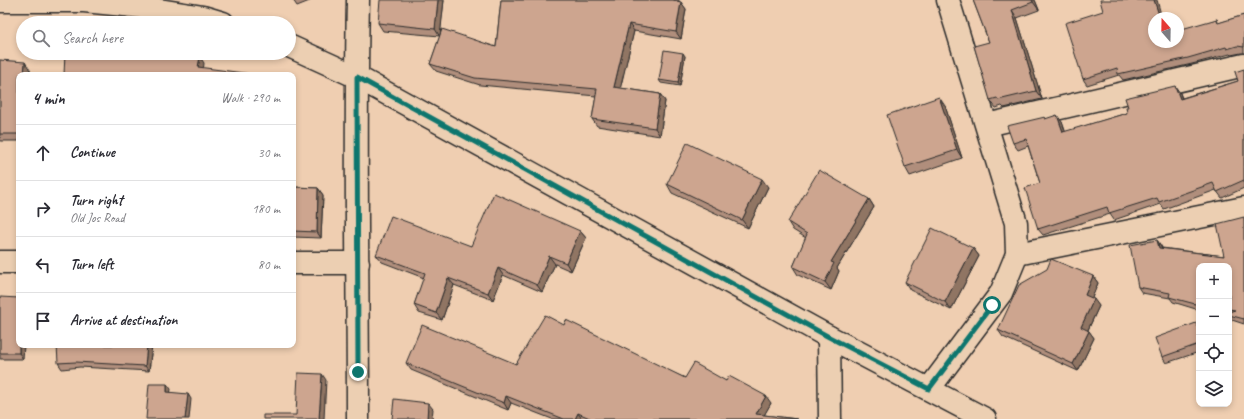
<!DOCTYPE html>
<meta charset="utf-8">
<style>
body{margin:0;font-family:Caveat,sans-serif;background:#f2f2f3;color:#2b2b33}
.controls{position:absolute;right:12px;bottom:12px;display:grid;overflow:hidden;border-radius:8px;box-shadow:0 2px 6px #0003}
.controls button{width:36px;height:36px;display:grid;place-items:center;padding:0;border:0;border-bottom:1px solid #e1e1e2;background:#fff;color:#2b2b33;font:20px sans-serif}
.compass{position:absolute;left:1148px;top:12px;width:36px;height:36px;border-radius:50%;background:#fff;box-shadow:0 2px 6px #0003;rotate:340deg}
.stop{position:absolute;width:12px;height:12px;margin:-9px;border:3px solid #0f766e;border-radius:50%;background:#fff}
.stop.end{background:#0f766e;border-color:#fff;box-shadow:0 1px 4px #0008}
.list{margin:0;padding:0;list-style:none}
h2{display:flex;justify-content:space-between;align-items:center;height:52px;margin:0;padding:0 16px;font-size:17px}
h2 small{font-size:13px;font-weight:400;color:#7c7c81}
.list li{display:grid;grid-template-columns:26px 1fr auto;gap:12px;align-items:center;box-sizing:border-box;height:56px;padding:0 16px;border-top:1px solid #e1e1e2}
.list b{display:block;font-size:15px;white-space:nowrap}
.list p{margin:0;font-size:13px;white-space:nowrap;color:#7c7c81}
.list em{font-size:13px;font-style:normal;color:#7c7c81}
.icon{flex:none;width:22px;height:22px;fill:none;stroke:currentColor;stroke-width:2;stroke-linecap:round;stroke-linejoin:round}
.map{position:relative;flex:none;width:1244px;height:419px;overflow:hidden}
.search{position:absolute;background:#fff;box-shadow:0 2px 6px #0003;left:16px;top:16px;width:280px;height:44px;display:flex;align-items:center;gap:10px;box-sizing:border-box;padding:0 14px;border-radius:22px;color:#7c7c81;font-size:15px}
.panel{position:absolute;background:#fff;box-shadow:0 2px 6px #0003;left:16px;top:72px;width:280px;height:276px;border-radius:8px}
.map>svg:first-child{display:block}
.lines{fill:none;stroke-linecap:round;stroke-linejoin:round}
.minor-casing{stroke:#2b2b2b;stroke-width:25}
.major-casing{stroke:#2b2b2b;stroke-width:25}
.minor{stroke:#eccfb2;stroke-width:22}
.major{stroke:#eccfb2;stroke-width:22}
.wall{fill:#b08e7b;stroke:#2b2b2b}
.shaded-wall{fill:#907464;stroke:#2b2b2b}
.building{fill:#cda58f;stroke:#2b2b2b}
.route{stroke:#0f766e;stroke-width:5}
</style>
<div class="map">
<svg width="1244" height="419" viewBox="0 0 1244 419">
<rect width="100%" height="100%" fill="#efceb1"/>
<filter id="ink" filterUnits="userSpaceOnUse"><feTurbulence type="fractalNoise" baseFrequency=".025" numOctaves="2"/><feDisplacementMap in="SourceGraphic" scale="8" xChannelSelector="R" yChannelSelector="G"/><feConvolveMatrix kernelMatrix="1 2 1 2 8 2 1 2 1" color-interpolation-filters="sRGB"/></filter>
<g filter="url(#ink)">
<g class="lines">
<g class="minor-casing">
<g id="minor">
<polyline points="987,125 1244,65"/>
<polyline points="1017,254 1244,208"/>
<polyline points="0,262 19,262"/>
<polyline points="293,263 358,263"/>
<polyline points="829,337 830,419"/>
<polyline points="929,389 1001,293 1017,254 1016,223 948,0"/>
<path d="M358 419C358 279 355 140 358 0"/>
</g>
</g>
<g class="major-casing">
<g id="major">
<polyline points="0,1 84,1 134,6 203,17 223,23"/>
<polyline points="289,46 357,77 829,337 985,419"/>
</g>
</g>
<use href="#minor" class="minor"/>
<use href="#major" class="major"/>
</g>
<g class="wall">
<polygon points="293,0 312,0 297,6"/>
<polygon points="444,0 440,34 496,47 501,0 679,0 679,1 686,9 681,39 634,31 620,88 660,94 665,101 660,136 597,126 592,119 596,96 480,85 436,71 430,64 440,36 383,31 378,23"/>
<polygon points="973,0 1035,0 1039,10 1017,18 1042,99 1004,108 1002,106 996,108 990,100 989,42"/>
<polygon points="1103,11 1154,42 1217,19 1219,23 1244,15 1244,53 1241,53 1231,55 1230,54 1192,64 1123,80 1119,75 1087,85 1083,79"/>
<polygon points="685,56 680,86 661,83 659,80"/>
<polygon points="0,60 30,70 30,75 19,75 19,141 0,141"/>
<polygon points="1244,69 1244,188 1222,198 1216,190 1164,209 1161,204 1114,220 1110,214 1043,235 1038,229 1040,183 1028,146 1018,150 1013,143 1046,119 1062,122 1065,132 1127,113 1180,93 1182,98 1238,81"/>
<polygon points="945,106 962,158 910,176 905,167"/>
<polygon points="667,184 768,187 748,228 672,193"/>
<polygon points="293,187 318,188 323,195 321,238 293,237"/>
<polygon points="869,199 874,207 837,268 839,271 831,290 798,275 793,267 806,238 793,230 788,222"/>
<polygon points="1244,217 1244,324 1229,319 1229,266 1199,266 1199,310 1173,302 1170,298 1142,293 1138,287 1157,240 1161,246 1162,248 1224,256"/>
<polygon points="580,231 586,238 571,271 555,264 542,292 503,275 493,300 454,285 442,320 419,313 414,305 424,278 382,262 376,255 471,246"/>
<polygon points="973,248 979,256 951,310 910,290 905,282"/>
<polygon points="1093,276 1098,283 1092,298 1099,306 1088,330 1094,338 1078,371 1003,337 998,330"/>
<polygon points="0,297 23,359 0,359"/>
<polygon points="564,325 685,378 726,381 771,403 764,415 797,419 552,419 511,403 508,410 411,370 406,363 516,364"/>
<polygon points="1199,327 1199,352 1166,363 1162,357"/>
<polygon points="152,345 149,371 80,367 62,369 58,363"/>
</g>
<g class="shaded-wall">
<polygon points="438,0 444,0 440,37 435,29"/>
<polygon points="1032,0 1035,0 1039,10 1033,2"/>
<polygon points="1154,0 1157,0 1162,18 1160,18"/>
<polygon points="681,2 686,9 681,39 676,32"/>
<polygon points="1012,10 1017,18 1042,99 1036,91"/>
<polygon points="629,24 634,31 619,94 614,87"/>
<polygon points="683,53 685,56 680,86 678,83"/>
<polygon points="200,57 204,63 203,73 198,67"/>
<polygon points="25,62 30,70 30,75 24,75"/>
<polygon points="1175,86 1180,93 1184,106 1180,99"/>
<polygon points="660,94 665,101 660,136 655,128"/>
<polygon points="939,97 945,106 962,158 957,150"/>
<polygon points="1057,115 1062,122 1068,139 1063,132"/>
<polygon points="762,179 768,187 748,228 742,220"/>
<polygon points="318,188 323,195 321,238 317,232"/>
<polygon points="869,199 874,207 837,268 839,271 831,290 825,282 831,262"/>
<polygon points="580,231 586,238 571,271 566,263"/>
<polygon points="1157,240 1161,246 1163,254 1159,248"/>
<polygon points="973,248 979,256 951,310 945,302"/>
<polygon points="549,256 555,264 542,292 537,285"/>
<polygon points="498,268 503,275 493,300 488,293"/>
<polygon points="1093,276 1098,283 1090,302 1085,295"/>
<polygon points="448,278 454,285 442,320 436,313"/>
<polygon points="1094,299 1099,306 1086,334 1081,327"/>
<polygon points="1089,331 1094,338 1078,371 1073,364"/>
<polygon points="19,345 24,345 23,359 19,353"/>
<polygon points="147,345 152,345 149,371 145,366"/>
<polygon points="322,374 326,380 324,419 319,419"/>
<polygon points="167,384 171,389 170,397 167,392"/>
<polygon points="188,394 191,399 189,419 185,419"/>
<polygon points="506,396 511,403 508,410 504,403"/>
<polygon points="766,396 771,403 762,419 756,414"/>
<polygon points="428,403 433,409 432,419 427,419"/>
<polygon points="578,413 582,419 575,419"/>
</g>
<g class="building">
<polygon points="380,0 438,0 435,29 378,23"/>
<polygon points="501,0 673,0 681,2 676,32 629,24 614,87 660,94 655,128 592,119 597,89 475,78 430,64 442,29 496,47"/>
<polygon points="973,0 1032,0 1033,2 1012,10 1036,91 998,100 997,98 990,100 974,46 989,42"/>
<polygon points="1100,0 1154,0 1160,18 1154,18 1154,42 1178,42 1178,30 1217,19 1218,23 1244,15 1244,47 1237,46 1227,49 1226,47 1188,58 1118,74 1117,68 1083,79 1065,23 1103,11"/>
<polygon points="664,50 683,53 678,83 659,80"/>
<polygon points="65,53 169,53 200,57 198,67 259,75 64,75"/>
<polygon points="0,60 25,62 24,75 19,75 19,134 0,134"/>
<polygon points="1244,69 1244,180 1217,192 1213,183 1159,202 1157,198 1109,213 1107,207 1038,229 1025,188 1040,183 1026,139 1013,143 1007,126 1045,117 1045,119 1057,115 1063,132 1127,113 1126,107 1128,107 1125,98 1175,86 1180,99 1238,81 1235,72"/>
<polygon points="939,97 957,150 905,167 887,115"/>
<polygon points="687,143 762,179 742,220 667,184"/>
<polygon points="819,170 869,199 831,262 834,263 825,282 793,267 807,234 788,222"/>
<polygon points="293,187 318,188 317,232 293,231"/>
<polygon points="494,193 580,231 566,263 549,256 537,285 498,268 488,293 448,278 436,313 414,305 425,273 376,255 391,216 471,246"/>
<polygon points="1244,217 1244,319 1229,315 1229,312 1235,310 1229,309 1229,266 1199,266 1199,305 1169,297 1170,293 1138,287 1130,245 1157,240 1159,248 1224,256 1217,224"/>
<polygon points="932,228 973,248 945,302 905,282"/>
<polygon points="1051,259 1093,276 1085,295 1094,299 1081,327 1089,331 1073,364 998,330 1019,285 1047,269"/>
<polygon points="0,297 19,298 19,353 0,353"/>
<polygon points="545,315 564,325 566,320 685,378 694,363 726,381 729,376 766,396 756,414 797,419 592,419 578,413 575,419 564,419 506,396 504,403 406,363 422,325 516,364"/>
<polygon points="1196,323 1199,331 1199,344 1162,357 1155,338"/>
<polygon points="57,345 147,345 145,366 76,362 58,363"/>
<polygon points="298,373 322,374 319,419 263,419 263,415 296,415"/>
<polygon points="149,384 167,384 167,392 188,394 185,419 146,419"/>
<polygon points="394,399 428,403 427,419 392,419"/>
</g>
</g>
<g class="lines" filter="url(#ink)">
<polyline class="route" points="358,372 357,77 829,337 929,389 992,305"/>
</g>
</svg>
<div class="controls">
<button>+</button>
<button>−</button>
<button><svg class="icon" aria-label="locate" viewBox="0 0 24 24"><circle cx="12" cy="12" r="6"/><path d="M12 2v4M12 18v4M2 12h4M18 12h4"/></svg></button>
<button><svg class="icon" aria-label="layers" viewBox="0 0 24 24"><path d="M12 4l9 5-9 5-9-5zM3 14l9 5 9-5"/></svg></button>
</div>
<svg class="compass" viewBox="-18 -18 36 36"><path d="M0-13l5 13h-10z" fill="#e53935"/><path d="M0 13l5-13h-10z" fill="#7c7c81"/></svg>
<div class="stop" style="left:992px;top:305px"></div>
<div class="stop end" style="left:358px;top:372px"></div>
<div class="search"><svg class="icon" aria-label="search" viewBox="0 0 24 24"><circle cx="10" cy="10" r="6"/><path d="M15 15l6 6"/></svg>Search here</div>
<section class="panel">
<h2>4 min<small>Walk · 290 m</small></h2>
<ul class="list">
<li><svg class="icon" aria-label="ahead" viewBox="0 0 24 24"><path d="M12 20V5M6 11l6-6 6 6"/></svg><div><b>Continue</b></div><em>30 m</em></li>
<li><svg class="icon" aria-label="right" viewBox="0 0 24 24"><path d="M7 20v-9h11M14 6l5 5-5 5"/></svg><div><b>Turn right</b><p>Old Jos Road</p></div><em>180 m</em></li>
<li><svg class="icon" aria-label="left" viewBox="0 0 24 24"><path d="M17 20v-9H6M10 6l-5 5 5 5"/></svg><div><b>Turn left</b></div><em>80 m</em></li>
<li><svg class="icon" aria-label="arrive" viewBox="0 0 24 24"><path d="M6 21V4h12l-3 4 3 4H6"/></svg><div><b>Arrive at destination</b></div></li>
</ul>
</section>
</div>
